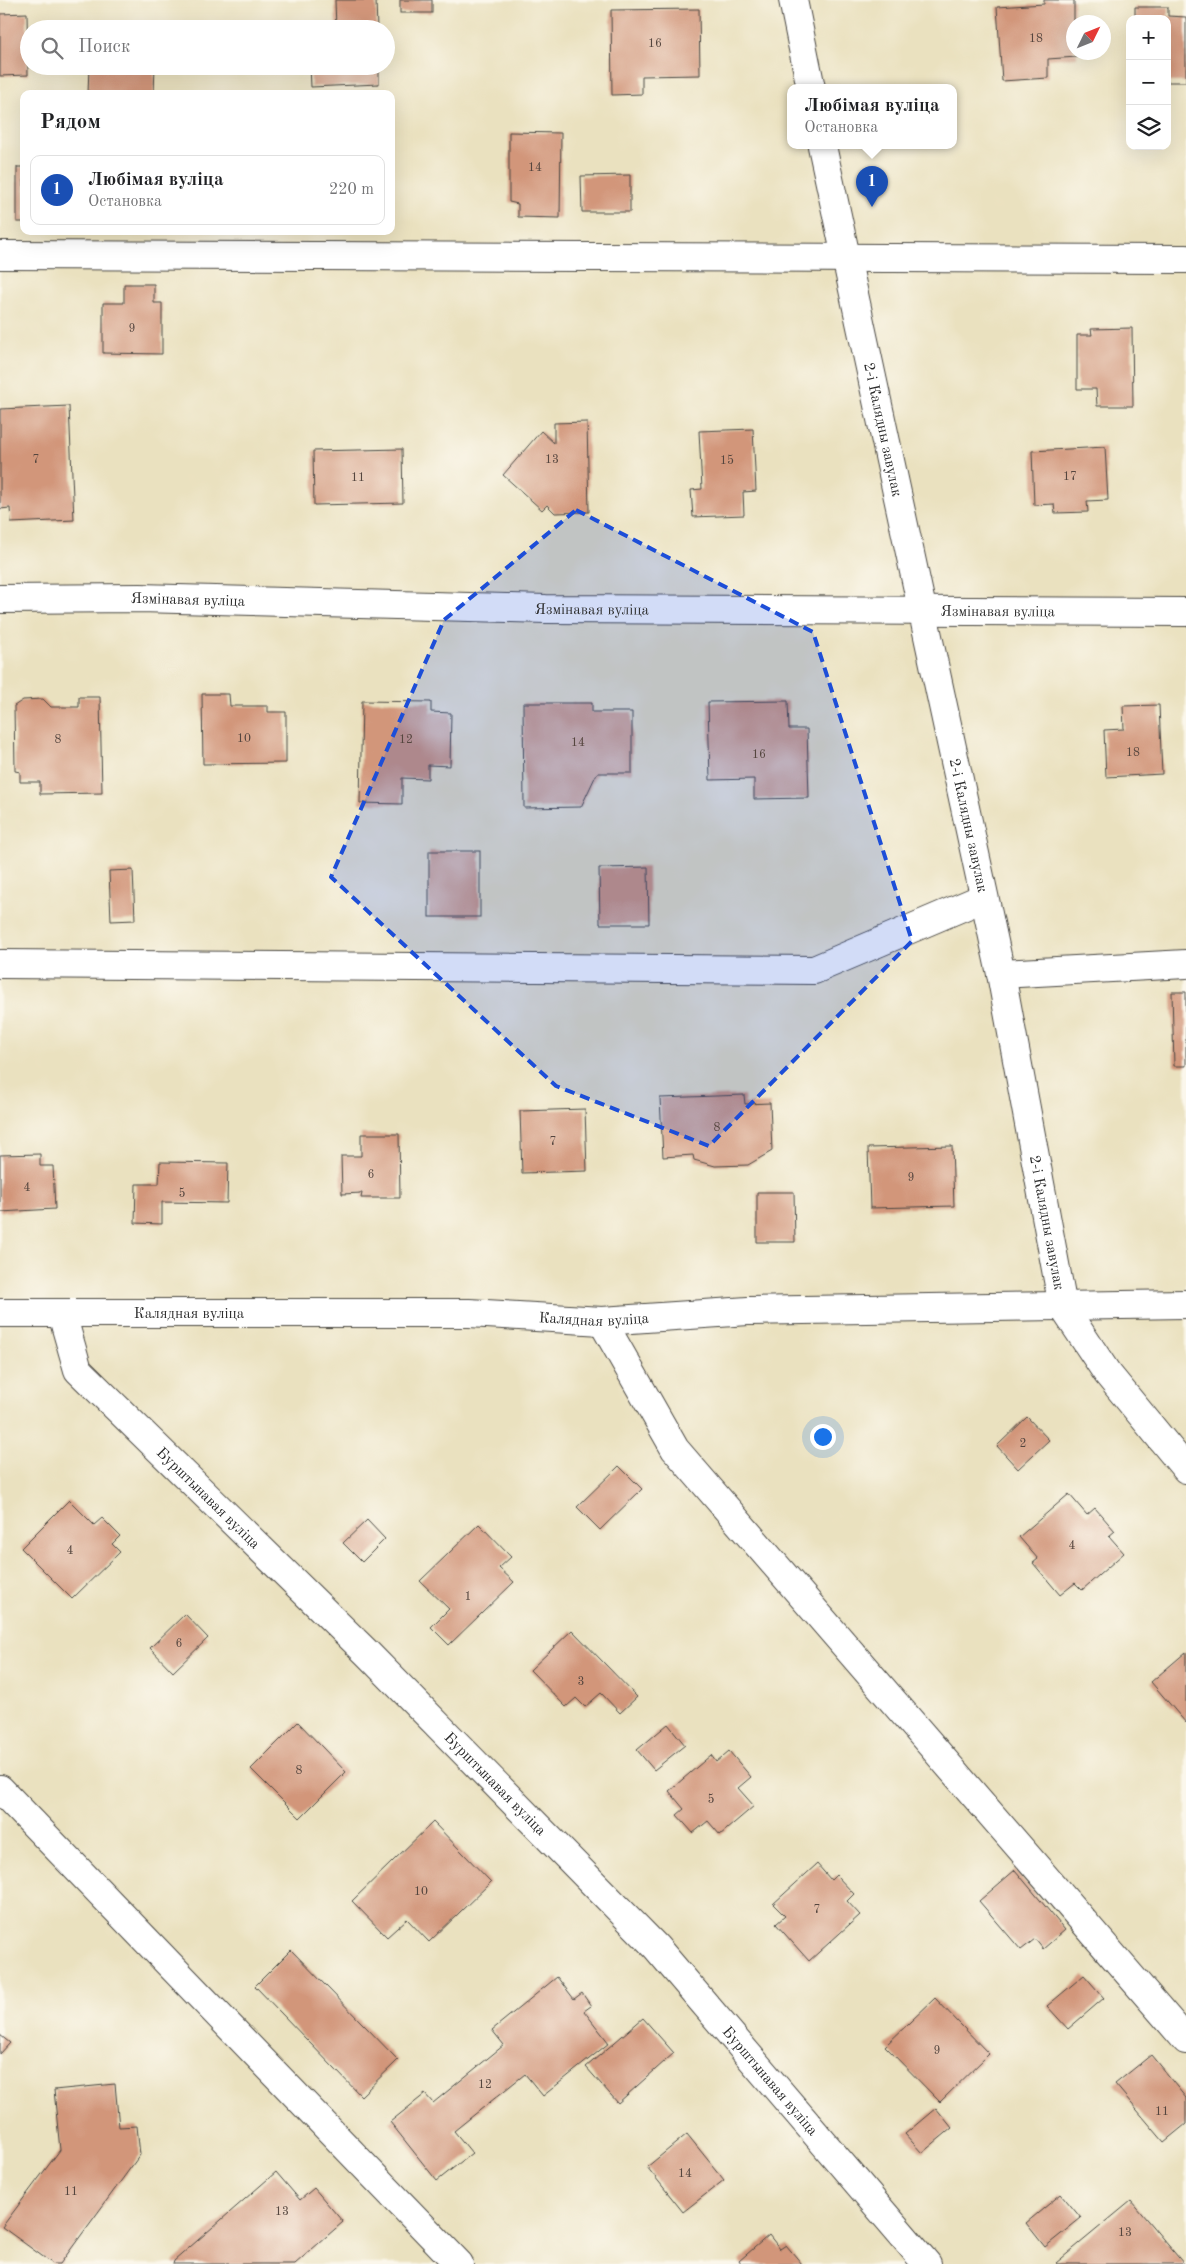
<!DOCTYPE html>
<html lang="ru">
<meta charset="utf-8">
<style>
body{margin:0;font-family:"Old Standard TT",serif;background:#f2f2f2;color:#202124}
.controls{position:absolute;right:15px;top:15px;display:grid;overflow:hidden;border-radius:10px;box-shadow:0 5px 20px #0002}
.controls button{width:45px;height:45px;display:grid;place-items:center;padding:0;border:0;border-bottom:1px solid #e0e0e0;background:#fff;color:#202124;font:25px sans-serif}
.compass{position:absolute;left:1066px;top:15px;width:45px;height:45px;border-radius:50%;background:#fff;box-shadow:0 5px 20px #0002;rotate:47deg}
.you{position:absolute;left:822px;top:1436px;width:18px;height:18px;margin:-12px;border:4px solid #fff;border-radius:50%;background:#1a73e8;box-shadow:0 0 0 8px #1a73e833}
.badge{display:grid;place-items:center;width:32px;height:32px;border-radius:50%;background:#d1495b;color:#fff;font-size:16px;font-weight:700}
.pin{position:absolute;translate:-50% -41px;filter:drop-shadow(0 1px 2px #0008)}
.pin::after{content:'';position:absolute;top:26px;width:18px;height:15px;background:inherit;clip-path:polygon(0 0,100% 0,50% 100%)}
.popup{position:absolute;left:787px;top:84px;width:170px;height:65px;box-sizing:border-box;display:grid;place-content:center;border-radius:10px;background:#fff;filter:drop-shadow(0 1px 4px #0005);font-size:16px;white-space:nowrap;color:#757577}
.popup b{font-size:19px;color:#202124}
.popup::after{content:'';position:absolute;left:50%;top:100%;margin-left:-10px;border:10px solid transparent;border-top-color:#fff}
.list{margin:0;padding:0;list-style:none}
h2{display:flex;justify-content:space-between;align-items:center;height:65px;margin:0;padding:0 20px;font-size:21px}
h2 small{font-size:16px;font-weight:400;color:#757577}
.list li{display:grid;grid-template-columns:32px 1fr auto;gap:15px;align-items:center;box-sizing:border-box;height:70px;margin:0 10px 10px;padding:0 10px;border:1px solid #e0e0e0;border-radius:10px}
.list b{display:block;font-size:19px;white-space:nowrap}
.list p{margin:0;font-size:16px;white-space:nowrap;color:#757577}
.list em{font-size:16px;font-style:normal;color:#757577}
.icon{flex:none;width:28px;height:28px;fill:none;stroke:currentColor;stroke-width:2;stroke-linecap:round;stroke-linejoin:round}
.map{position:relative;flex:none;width:1186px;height:2264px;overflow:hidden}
.search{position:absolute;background:#fff;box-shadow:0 5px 20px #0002;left:20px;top:20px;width:375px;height:55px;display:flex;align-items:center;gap:12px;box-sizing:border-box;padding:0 18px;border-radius:28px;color:#757577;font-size:19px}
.panel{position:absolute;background:#fff;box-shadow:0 5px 20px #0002;left:20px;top:90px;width:375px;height:145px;border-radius:10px}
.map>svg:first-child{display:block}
.building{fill:#d2967a}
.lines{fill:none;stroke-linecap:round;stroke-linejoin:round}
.minor-casing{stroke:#484641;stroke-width:30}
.minor{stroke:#fff;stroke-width:28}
.marked{fill:#1d4ed8;fill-opacity:0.2;stroke:#1d4ed8;stroke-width:4;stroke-dasharray:10 6;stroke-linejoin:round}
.labels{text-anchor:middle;stroke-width:5;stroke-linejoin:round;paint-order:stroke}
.number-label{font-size:12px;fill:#55463f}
.street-label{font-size:15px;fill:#2b2b2b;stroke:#fbf7ec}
</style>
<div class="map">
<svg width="1186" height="2264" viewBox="0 0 1186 2264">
<rect width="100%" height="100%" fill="#fbf7ec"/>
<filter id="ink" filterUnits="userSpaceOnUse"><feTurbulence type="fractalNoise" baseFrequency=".02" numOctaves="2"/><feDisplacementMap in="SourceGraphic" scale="10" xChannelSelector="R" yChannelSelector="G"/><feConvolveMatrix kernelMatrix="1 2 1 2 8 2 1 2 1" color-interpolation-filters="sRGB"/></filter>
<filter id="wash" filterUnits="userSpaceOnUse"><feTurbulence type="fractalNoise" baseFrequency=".0096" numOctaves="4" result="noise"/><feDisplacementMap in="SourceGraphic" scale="20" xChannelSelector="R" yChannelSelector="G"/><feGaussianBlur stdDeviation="1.12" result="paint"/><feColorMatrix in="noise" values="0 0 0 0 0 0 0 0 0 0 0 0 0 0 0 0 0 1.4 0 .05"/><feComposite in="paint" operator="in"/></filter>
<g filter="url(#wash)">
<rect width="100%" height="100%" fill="#eae1bf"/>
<g id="blocks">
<g class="building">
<polygon points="335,0 376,0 377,29 336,29"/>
<rect x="400" y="0" width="32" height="13"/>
<polygon points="1044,0 1074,0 1074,52 1077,52 1077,57 1048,59 1048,78 1002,81 997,7 1044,4"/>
<polygon points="1135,7 1168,7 1168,16 1186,17 1186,82 1167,82 1167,19 1135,19"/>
<polygon points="699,9 700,75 642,76 642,94 612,95 611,10"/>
<polygon points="27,13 28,75 0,76 0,14"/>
<polygon points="89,66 155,66 154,94 88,94"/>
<polygon points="310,66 379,66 379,84 311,87"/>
<polygon points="509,132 561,133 560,218 518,217 518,204 509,202"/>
<rect x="17" y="167" width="7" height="55"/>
<polygon points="630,175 630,212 582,212 581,176"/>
<polygon points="124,284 154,284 154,303 162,303 162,354 103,353 103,303 124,303"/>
<polygon points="1132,328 1133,406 1097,406 1096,389 1077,389 1077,335 1092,335 1091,329"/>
<polygon points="69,406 74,520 11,523 10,508 0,509 0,409"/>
<polygon points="587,422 589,512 555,513 547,505 542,510 503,475 541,431 554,443 554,423"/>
<polygon points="753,429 756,491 743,492 744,515 693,517 691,490 702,489 699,431"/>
<polygon points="1105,447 1108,500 1087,501 1088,512 1055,513 1054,504 1034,505 1032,451"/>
<polygon points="402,449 403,503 314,505 313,451"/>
<polygon points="202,694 229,694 230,706 268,706 268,712 286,712 286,763 203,764"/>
<polygon points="79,697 100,697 102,793 40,794 40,782 20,782 20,772 15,771 14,706 23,700 43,699 51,707 79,707"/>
<polygon points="362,701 431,702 431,712 451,713 450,766 428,765 428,779 402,778 402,804 360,803"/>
<polygon points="788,701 789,729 807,729 809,798 754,799 754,779 710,780 708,702"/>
<polygon points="523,703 592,703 592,712 632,712 632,773 597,773 581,807 524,808"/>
<polygon points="1159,705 1162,774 1106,777 1104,730 1124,729 1123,706"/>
<rect x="429" y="851" width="51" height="66"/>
<polygon points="648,867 649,924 600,924 599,868"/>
<polygon points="133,870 135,920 111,921 109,871"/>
<polygon points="1172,992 1186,992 1186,1066 1174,1066"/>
<polygon points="744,1095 745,1104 770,1103 772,1151 748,1165 715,1166 694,1160 693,1155 663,1157 660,1098"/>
<polygon points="585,1109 587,1171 522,1173 520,1111"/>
<polygon points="361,1134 399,1134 400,1198 361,1198 362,1193 342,1194 341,1156 361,1156"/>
<polygon points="952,1146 954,1206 870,1208 868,1148"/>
<polygon points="40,1154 40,1166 53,1166 55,1209 0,1212 0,1155"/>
<polygon points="160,1162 228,1163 227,1203 162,1202 162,1224 135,1223 136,1184 159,1184"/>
<polygon points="757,1192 794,1192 795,1242 757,1242"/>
<polygon points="1027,1417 1049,1440 1018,1469 997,1446"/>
<polygon points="619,1466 642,1489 600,1530 577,1507"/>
<polygon points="1069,1494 1087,1515 1095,1508 1115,1531 1109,1536 1124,1553 1082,1590 1075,1583 1060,1595 1033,1563 1038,1559 1019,1537"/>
<polygon points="69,1500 94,1525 102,1518 120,1536 112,1544 120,1552 72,1599 21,1548"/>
<polygon points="367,1520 385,1539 362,1562 343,1543"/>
<polygon points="479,1524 511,1557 499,1568 514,1582 449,1645 431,1627 449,1609 420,1581"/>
<polygon points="185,1614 208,1638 173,1672 150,1648"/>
<polygon points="572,1630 637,1697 620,1713 601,1693 585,1707 576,1698 566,1707 530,1670"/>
<polygon points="1186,1652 1186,1723 1151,1682"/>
<polygon points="298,1722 346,1772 300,1818 251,1769"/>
<polygon points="668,1724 685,1745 654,1770 637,1750"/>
<polygon points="729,1751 751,1777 738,1788 754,1806 720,1835 708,1821 693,1833 677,1815 684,1809 669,1791 711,1755 716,1762"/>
<polygon points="433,1822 491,1882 429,1942 407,1919 387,1937 352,1901"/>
<polygon points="817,1864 831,1880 836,1875 854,1894 847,1901 860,1915 809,1961 776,1924 785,1916 773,1904"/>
<polygon points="1015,1870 1065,1930 1043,1949 1035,1939 1021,1950 979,1901"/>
<polygon points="291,1950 398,2060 361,2096 255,1986"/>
<polygon points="1084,1975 1104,1998 1068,2029 1047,2006"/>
<polygon points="557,1977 574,1999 582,1993 591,2006 584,2011 609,2043 543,2096 525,2074 454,2131 472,2153 437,2181 390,2122 425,2094 433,2103 504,2045 492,2030"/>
<polygon points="935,1998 989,2054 940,2102 885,2046"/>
<polygon points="643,2018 674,2053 618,2103 586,2067"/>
<polygon points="0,2035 10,2043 0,2054"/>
<polygon points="1151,2055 1186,2098 1186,2124 1164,2142 1115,2084"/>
<polygon points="115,2084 119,2127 137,2126 140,2155 60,2264 53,2264 2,2227 60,2150 54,2090"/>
<polygon points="936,2108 952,2128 922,2153 905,2134"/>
<polygon points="687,2134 724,2180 683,2212 647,2167"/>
<polygon points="276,2172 300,2200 314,2188 343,2222 295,2264 173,2264 174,2261"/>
<polygon points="1061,2194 1081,2218 1045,2247 1026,2223"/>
<polygon points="1131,2201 1184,2264 1057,2264 1056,2263"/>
<polygon points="769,2235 780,2249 786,2245 802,2264 741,2264 739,2261"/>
</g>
</g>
</g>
<g filter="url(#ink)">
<use href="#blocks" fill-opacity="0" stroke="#484641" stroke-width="1"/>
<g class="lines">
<g class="minor-casing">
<g id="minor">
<polyline points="793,0 811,88"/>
<path id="s1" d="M822 146 1001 974 1063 1307 1107 1373 1186 1469"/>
<polyline points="0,255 1186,259"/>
<path id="s2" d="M0 599 140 598 546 609 1186 612"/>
<polyline points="0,964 814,970 983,898"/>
<polyline points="1001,974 1186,964"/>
<path id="s3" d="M0 1313H469L602 1321 748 1311 1186 1304"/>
<path id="s4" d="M62 1314 78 1370 367 1653 656 1947 927 2264"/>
<polyline points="602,1321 675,1449 1186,2040"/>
<polyline points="0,1789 459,2264"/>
</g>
</g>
<use href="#minor" class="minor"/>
</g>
</g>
<path class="marked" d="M576 510 813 632 912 941 709 1146 556 1086 331 877 444 620Z"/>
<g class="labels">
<g class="number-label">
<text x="1036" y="42">18</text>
<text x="655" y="47">16</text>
<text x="535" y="171">14</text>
<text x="132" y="332">9</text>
<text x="36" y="463">7</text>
<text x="552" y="463">13</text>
<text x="727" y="464">15</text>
<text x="1070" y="480">17</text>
<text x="358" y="481">11</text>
<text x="244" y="742">10</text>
<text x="58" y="743">8</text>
<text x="406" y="743">12</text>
<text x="578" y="746">14</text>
<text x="1133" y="756">18</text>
<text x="759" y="758">16</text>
<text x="717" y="1131">8</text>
<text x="553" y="1145">7</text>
<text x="371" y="1178">6</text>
<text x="911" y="1181">9</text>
<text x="27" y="1191">4</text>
<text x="182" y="1197">5</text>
<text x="1023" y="1447">2</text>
<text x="1072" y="1549">4</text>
<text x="70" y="1554">4</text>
<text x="468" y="1600">1</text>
<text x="179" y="1647">6</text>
<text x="581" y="1685">3</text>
<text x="299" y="1774">8</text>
<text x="711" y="1803">5</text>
<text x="421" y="1895">10</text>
<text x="817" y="1913">7</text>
<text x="937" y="2054">9</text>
<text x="485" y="2088">12</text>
<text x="1162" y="2115">11</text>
<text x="685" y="2177">14</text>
<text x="71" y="2195">11</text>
<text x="282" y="2215">13</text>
<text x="1125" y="2236">13</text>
</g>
<g class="street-label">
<text dy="5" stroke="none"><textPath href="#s1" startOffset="290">2-і Калядны завулак</textPath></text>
<text dy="5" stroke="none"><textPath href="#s2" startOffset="188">Язмінавая вуліца</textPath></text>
<text dy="5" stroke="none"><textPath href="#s2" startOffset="592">Язмінавая вуліца</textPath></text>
<text dy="5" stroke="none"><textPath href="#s2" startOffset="998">Язмінавая вуліца</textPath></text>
<text dy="5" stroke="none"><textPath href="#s1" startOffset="695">2-і Калядны завулак</textPath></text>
<text dy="5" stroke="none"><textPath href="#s1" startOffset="1100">2-і Калядны завулак</textPath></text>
<text dy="5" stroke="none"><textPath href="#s3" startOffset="189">Калядная вуліца</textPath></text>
<text dy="5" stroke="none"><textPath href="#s3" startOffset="594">Калядная вуліца</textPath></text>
<text dy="5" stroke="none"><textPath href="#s4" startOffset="241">Бурштынавая вуліца</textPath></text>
<text dy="5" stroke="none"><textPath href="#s4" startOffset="646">Бурштынавая вуліца</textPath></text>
<text dy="5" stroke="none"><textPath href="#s4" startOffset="1051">Бурштынавая вуліца</textPath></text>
</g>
</g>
</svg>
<div class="controls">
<button>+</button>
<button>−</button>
<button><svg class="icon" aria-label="layers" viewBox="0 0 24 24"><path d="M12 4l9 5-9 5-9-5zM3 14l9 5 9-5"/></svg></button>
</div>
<svg class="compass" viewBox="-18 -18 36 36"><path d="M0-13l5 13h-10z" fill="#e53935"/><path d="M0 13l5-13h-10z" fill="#757577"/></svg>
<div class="you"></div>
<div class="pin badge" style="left:872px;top:207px;background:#1a4fb4">1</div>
<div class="popup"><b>Любімая вуліца</b>Остановка</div>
<div class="search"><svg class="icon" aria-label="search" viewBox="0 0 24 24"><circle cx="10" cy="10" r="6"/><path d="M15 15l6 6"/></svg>Поиск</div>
<section class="panel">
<h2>Рядом<small></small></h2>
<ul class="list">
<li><span class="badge" style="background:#1a4fb4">1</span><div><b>Любімая вуліца</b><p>Остановка</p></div><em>220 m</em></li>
</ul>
</section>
</div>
